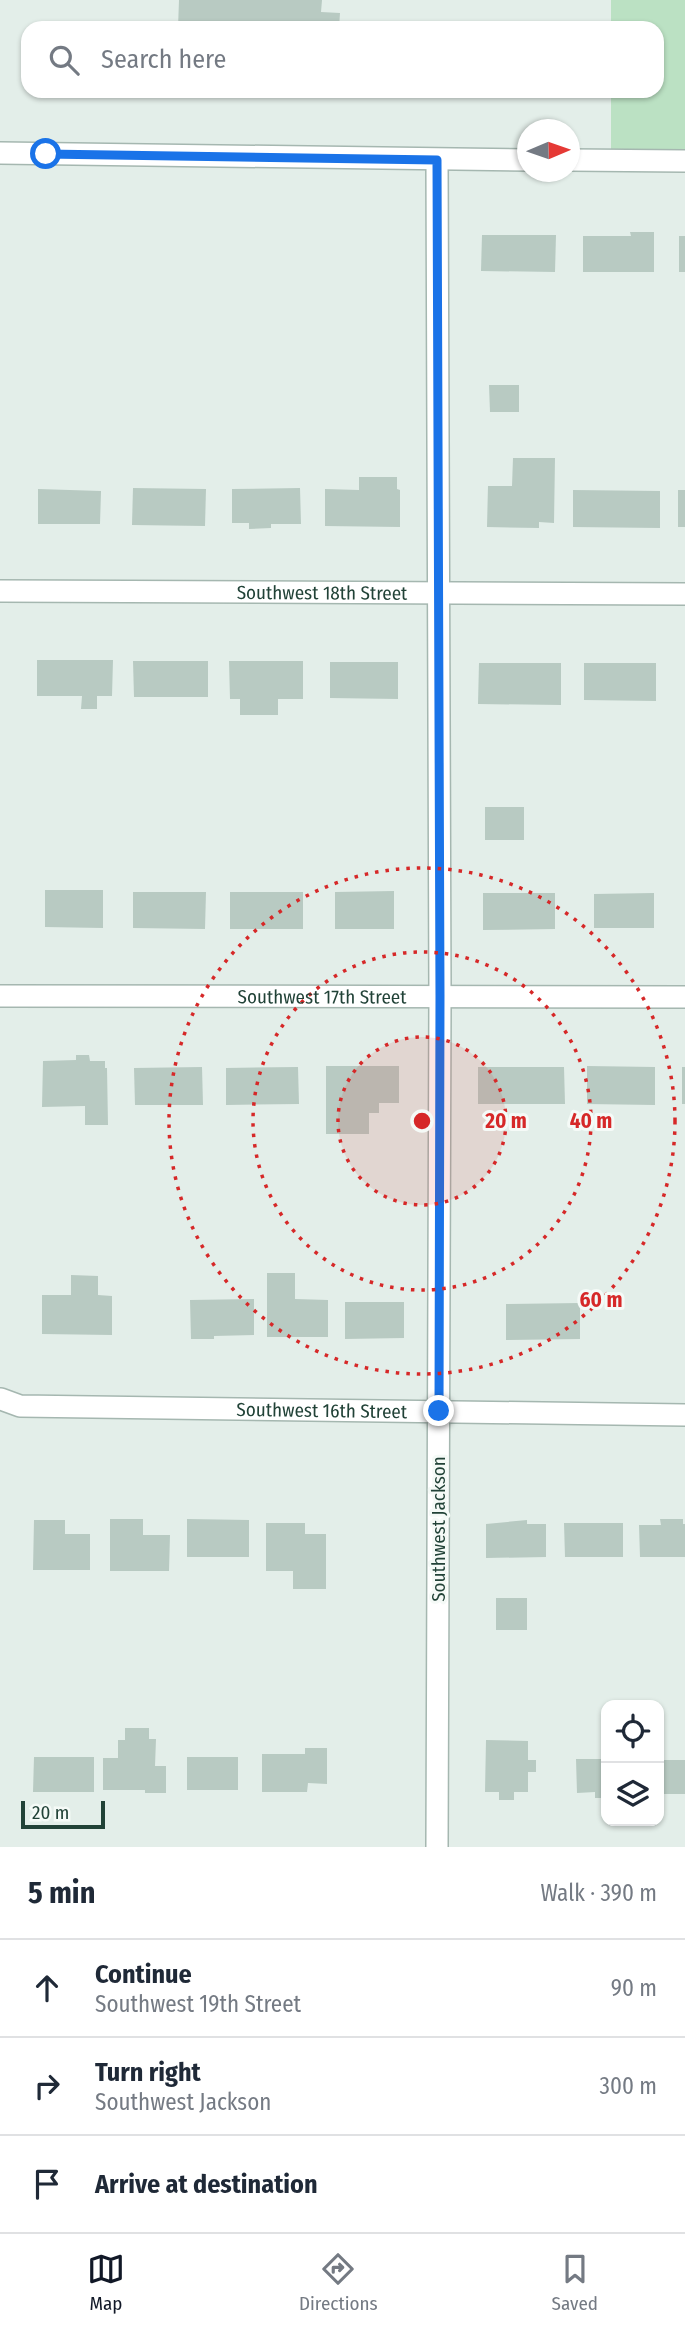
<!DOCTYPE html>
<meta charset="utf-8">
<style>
body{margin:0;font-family:"Fira Sans Condensed",sans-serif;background:#f6f6f7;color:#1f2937}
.controls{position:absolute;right:21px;bottom:21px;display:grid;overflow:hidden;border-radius:14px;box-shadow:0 2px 5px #0004}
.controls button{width:63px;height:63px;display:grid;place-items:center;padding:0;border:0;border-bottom:2px solid #e0e1e3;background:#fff;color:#1f2937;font:35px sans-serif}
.compass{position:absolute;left:517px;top:119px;width:63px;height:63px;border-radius:50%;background:#fff;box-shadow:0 2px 5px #0004;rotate:88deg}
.scale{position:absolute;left:21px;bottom:18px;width:84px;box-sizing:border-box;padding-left:7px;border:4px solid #214237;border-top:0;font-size:19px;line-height:24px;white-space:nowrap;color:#214237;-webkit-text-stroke:5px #f5faf7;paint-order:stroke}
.stop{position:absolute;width:21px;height:21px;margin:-16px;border:5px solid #1a73e8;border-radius:50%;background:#fff}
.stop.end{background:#1a73e8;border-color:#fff;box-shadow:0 2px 7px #0008}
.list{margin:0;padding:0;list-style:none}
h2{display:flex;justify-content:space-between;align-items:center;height:91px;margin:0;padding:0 28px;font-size:30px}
h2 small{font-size:23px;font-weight:400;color:#747a83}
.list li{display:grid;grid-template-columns:46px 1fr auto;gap:21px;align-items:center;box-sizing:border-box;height:98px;padding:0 28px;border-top:2px solid #e0e1e3}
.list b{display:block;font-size:26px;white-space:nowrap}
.list p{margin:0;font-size:23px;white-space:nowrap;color:#747a83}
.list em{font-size:23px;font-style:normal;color:#747a83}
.icon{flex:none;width:38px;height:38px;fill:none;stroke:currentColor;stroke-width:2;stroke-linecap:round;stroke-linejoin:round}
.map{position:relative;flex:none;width:685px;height:1847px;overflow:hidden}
.search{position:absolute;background:#fff;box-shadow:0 2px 5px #0004;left:21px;right:21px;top:21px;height:77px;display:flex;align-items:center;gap:18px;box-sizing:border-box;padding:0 24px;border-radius:21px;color:#747a83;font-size:26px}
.sheet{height:385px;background:#fff}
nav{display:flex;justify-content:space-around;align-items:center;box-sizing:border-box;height:98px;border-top:2px solid #e0e1e3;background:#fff;font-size:19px;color:#747a83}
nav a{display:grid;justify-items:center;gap:4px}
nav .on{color:#111827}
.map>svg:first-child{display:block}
.green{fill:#bbe1c3}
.building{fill:#b8cac2}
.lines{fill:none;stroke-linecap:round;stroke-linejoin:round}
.minor-casing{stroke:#a5b7b0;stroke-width:24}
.minor{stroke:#fff;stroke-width:21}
.route{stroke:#1a73e8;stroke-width:9}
.ring{fill:none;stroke:#d62828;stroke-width:3.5;stroke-dasharray:3.5 7}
.labels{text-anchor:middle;stroke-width:6;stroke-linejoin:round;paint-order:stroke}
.street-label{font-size:19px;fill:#214237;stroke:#f5faf7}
.centre{fill:#d62828;stroke:#f5faf7;stroke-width:3.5}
.ring-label{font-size:21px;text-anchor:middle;font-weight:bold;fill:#d62828;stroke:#f5faf7;stroke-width:6;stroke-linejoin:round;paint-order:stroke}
</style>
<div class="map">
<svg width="685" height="1847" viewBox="0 0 685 1847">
<rect width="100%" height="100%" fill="#e3eee9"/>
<polygon class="green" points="611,0 685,0 685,161 611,160 611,91 657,91 657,28 611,28"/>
<g class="building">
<polygon points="179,0 322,0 321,12 340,13 339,28 178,28"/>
<polygon points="630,232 654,232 654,272 583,272 583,236 631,236"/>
<polygon points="482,235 556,235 555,272 481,271"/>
<rect x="679" y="236" width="6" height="36"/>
<polygon points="489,385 519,385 519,412 490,412"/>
<polygon points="513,458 555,458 554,523 539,522 539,528 487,527 488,486 512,486"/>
<polygon points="359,477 397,477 397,489 400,490 400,527 325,526 325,489 359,490"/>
<polygon points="133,488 206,489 205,526 132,525"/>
<polygon points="300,488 301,524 271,524 271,528 249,529 249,523 232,523 232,489"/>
<polygon points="38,489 101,491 100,524 38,524"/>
<polygon points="573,490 660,491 660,528 573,527"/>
<rect x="678" y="490" width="7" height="37"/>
<polygon points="37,660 113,660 112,696 97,696 97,709 81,709 82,696 37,696"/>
<polygon points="133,661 208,661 208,697 134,697"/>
<polygon points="229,661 303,661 303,699 278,699 278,715 240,715 240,699 230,699"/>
<polygon points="330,662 398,662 398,699 330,698"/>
<polygon points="479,663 561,663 561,705 478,704"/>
<polygon points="584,663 656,663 656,701 584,700"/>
<rect x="485" y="807" width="39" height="33"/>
<polygon points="45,890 103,890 103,928 45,927"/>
<polygon points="394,891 394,929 335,929 335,892"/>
<polygon points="133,892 206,892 205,929 133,928"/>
<rect x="230" y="892" width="73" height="37"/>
<polygon points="483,893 555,893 555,929 483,930"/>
<polygon points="654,893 654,928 594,928 594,894"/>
<polygon points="76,1055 89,1055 90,1061 105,1061 105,1068 107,1068 108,1125 85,1125 85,1106 42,1107 43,1061 76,1060"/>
<polygon points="326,1066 399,1066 399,1103 379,1103 379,1113 369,1113 369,1134 326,1134"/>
<polygon points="587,1066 655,1067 655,1105 587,1104"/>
<polygon points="202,1067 203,1105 135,1105 134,1068"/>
<polygon points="298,1067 299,1104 226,1105 226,1068"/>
<polygon points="478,1067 564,1067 565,1104 478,1104"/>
<rect x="682" y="1067" width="3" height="37"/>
<polygon points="267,1273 295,1273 295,1299 328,1300 328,1337 267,1337"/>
<polygon points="71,1275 98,1276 98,1295 112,1296 112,1335 42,1334 42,1295 71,1295"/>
<polygon points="254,1299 254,1335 214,1336 214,1339 191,1339 190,1300"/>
<polygon points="345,1302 404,1302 404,1338 345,1339"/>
<polygon points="580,1303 580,1339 506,1340 506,1304"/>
<polygon points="110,1519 143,1519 143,1535 170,1535 169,1571 110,1571"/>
<polygon points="187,1519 249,1520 249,1557 187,1557"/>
<polygon points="660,1519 683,1519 683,1524 685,1524 685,1557 640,1557 639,1525 661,1525"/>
<polygon points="34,1520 65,1520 65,1534 90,1534 90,1570 33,1570"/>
<polygon points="527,1520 527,1524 546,1524 546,1557 486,1558 486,1524"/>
<polygon points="266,1523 305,1523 305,1534 326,1534 326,1589 293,1589 293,1571 266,1571"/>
<polygon points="564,1523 623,1523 623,1557 565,1557"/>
<rect x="496" y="1598" width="31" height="32"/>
<polygon points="125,1728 149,1728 149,1739 156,1739 155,1766 166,1766 166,1793 145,1793 145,1790 103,1790 103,1758 118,1758 118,1740 125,1740"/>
<polygon points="486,1740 528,1741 528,1760 536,1760 536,1772 528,1772 528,1792 514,1792 514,1800 499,1800 499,1792 485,1792"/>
<polygon points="305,1748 327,1748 327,1784 308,1783 307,1792 262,1792 262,1754 305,1754"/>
<polygon points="34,1757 94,1757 94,1792 33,1792"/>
<rect x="187" y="1757" width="51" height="33"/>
<polygon points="576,1759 606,1759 605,1798 595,1798 595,1792 577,1793"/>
<rect x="659" y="1760" width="26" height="34"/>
</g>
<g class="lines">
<g class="minor-casing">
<g id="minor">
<polyline points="0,153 528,160"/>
<polyline points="570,160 685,161"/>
<polyline points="437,161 440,995 437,1847"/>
<path id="s1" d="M0 591 685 594"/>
<path id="s2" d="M0 996 685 997"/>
<path id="s3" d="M1 1399 20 1406 685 1415"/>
</g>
</g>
<use href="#minor" class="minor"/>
</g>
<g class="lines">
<polyline class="route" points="46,154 437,160 440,995 439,1411"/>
</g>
<circle cx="422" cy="1121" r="84" fill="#d62828" fill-opacity=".12"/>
<g class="ring">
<circle cx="422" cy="1121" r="84"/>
<circle cx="422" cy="1121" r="169"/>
<circle cx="422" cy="1121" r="253"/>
</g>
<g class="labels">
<g class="street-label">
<text dy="7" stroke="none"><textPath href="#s1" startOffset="322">Southwest 18th Street</textPath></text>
<text dy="7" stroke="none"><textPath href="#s2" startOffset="322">Southwest 17th Street</textPath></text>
<text dy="7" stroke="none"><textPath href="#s3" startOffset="322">Southwest 16th Street</textPath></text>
<text transform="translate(438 1529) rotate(-90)" y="7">Southwest Jackson</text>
</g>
</g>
<circle cx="422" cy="1121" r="10" class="centre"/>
<g class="ring-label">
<text x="506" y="1128">20 m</text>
<text x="591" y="1128">40 m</text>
<text x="601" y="1307">60 m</text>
</g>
</svg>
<div class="controls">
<button><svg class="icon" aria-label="locate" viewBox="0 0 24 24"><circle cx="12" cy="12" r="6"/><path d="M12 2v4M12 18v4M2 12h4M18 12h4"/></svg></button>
<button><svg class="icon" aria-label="layers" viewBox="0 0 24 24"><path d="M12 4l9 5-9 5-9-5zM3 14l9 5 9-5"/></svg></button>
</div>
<svg class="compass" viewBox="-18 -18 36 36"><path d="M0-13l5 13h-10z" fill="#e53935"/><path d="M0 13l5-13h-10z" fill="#747a83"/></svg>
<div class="scale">20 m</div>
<div class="stop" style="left:46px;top:154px"></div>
<div class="stop end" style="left:439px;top:1411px"></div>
<div class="search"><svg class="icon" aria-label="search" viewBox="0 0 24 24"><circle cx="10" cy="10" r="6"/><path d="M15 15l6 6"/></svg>Search here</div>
</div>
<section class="sheet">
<h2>5 min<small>Walk · 390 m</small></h2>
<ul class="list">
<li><svg class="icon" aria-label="ahead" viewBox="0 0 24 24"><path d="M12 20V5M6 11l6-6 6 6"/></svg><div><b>Continue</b><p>Southwest 19th Street</p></div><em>90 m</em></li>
<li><svg class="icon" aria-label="right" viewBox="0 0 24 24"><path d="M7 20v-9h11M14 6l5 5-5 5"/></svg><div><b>Turn right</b><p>Southwest Jackson</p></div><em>300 m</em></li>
<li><svg class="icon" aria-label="arrive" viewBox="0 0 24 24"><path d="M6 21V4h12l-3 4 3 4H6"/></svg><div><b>Arrive at destination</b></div></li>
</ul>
</section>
<nav>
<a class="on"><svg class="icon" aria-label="map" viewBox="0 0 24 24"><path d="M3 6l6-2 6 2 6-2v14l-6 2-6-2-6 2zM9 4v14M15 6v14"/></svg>Map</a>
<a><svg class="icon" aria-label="directions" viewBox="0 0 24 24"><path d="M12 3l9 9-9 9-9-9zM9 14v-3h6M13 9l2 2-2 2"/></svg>Directions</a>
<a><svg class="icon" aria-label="saved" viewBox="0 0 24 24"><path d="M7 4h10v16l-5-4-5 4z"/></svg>Saved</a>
</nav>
